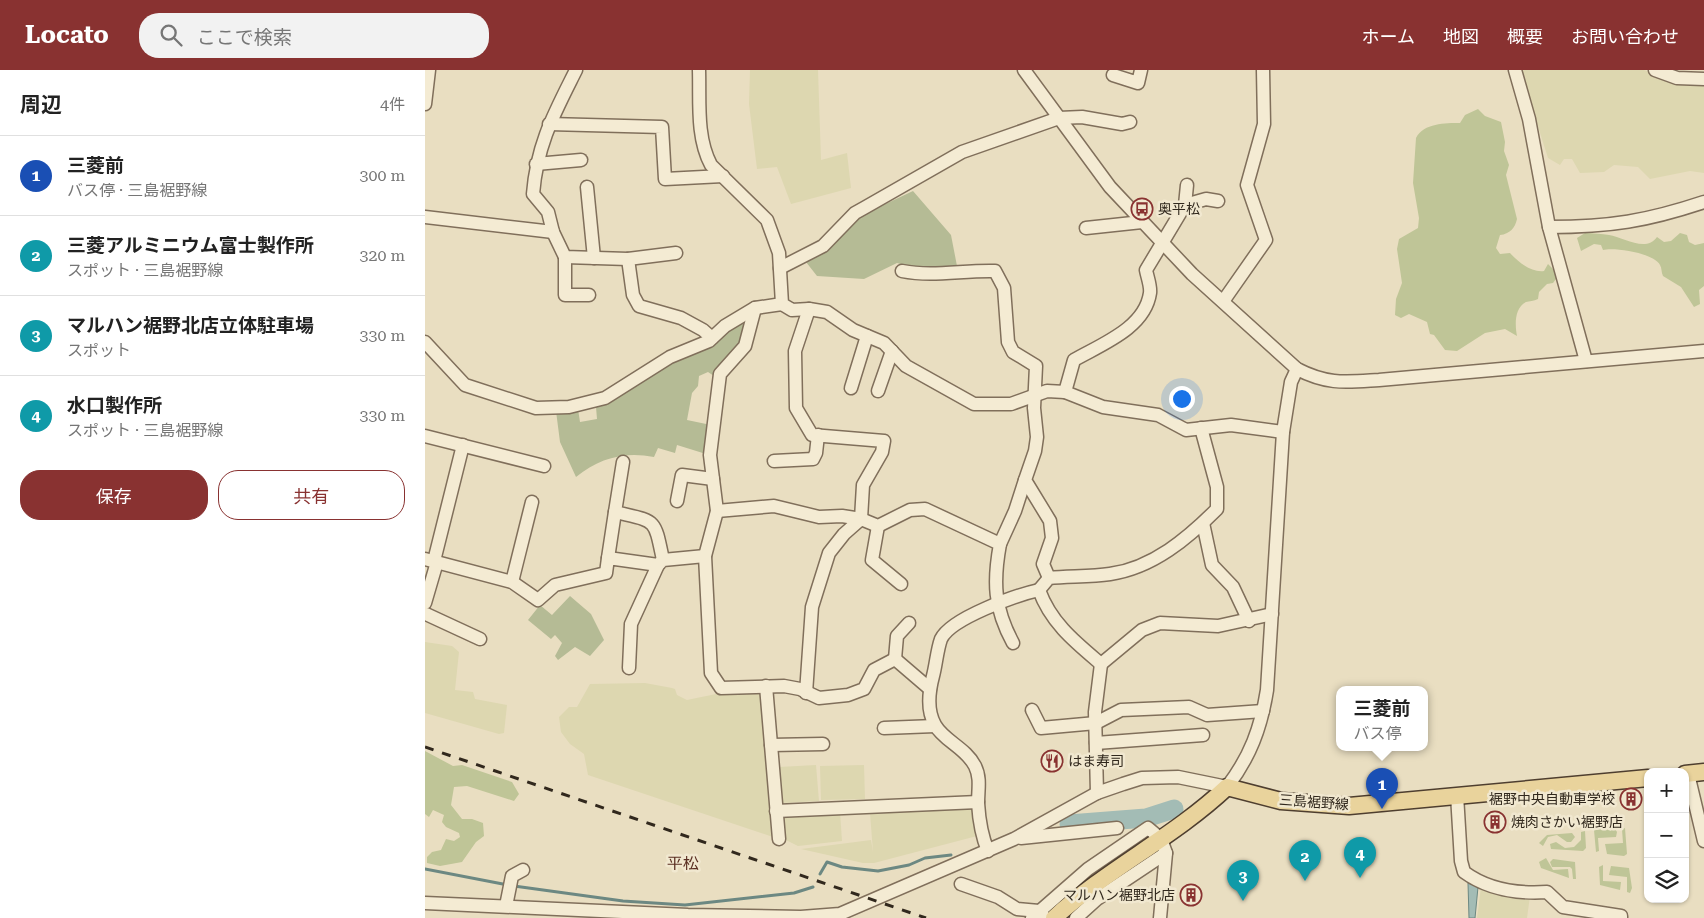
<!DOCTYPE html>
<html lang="ja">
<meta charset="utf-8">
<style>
body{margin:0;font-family:"Roboto Serif","Noto Sans JP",serif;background:#f2f2f2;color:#222}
.controls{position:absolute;right:15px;bottom:15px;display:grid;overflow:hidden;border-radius:10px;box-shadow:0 1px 4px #0004}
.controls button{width:45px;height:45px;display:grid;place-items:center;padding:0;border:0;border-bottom:1px solid #e0e0e0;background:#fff;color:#222;font:25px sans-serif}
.you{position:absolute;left:756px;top:328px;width:18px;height:18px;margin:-12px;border:4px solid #fff;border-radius:50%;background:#1a73e8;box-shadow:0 0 0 8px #1a73e833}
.badge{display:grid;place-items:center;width:32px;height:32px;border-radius:50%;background:#893231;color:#fff;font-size:16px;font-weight:700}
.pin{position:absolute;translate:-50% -41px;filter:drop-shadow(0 1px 2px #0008)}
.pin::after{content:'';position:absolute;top:26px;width:18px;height:15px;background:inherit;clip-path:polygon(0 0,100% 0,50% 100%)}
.popup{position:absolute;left:911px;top:616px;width:92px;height:65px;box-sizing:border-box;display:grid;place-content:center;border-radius:10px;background:#fff;filter:drop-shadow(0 1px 4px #0005);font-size:16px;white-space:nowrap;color:#767676}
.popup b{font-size:19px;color:#222}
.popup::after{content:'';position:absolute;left:50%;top:100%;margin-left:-10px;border:10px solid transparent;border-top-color:#fff}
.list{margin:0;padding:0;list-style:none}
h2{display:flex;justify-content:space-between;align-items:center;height:65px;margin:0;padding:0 20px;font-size:21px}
h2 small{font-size:16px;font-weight:400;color:#767676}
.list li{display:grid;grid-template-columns:32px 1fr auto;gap:15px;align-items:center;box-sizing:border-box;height:80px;padding:0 20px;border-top:1px solid #e0e0e0}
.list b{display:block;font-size:19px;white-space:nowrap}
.list p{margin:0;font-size:16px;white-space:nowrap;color:#767676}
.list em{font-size:16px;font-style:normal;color:#767676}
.actions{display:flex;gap:10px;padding:15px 20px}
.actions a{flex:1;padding:11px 0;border:1px solid #893231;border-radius:20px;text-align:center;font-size:18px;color:#893231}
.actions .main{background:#893231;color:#fff}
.icon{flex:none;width:28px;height:28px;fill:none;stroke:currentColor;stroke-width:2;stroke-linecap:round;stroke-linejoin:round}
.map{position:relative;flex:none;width:1279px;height:848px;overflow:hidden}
header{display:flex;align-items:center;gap:30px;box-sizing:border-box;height:70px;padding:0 25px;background:#893231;color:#fff}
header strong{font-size:24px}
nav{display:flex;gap:28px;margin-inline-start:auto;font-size:18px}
.search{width:350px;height:45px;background:#f2f2f2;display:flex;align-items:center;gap:12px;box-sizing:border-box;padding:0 18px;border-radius:20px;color:#767676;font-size:19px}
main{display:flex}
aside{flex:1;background:#fff}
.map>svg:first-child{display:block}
.farmland{fill:#ddd7b0}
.green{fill:#bfc597}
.cemetery{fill:#b5bb95}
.water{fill:#a3bcb5;stroke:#6c8882}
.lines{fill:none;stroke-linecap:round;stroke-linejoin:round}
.stream{stroke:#6c8882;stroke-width:3}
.river{stroke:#a3bcb5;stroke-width:19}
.minor-casing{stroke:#806f5b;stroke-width:15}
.major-casing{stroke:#4e3e2f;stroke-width:19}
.minor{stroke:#f4ebd3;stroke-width:12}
.major{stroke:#e9d39c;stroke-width:16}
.rail{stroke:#31281d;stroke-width:3;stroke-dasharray:9 9;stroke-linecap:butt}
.labels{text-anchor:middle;stroke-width:5;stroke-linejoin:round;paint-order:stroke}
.poi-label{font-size:14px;fill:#31281d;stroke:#f1e8d0;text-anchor:start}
.street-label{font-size:14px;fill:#31281d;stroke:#f1e8d0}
.quarter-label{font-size:16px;fill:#5a2e21;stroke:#f1e8d0}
</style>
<header>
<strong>Locato</strong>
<div class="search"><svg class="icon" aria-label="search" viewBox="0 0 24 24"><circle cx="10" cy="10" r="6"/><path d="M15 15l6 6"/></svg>ここで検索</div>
<nav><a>ホーム</a><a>地図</a><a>概要</a><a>お問い合わせ</a></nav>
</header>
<main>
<aside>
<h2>周辺<small>4件</small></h2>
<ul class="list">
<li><span class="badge" style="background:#1a4fb4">1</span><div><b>三菱前</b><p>バス停 · 三島裾野線</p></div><em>300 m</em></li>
<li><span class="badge" style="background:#0f9aa8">2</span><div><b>三菱アルミニウム富士製作所</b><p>スポット · 三島裾野線</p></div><em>320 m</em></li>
<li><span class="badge" style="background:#0f9aa8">3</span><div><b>マルハン裾野北店立体駐車場</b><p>スポット</p></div><em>330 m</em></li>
<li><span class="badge" style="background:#0f9aa8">4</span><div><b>水口製作所</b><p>スポット · 三島裾野線</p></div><em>330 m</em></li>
</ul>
<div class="actions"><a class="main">保存</a><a>共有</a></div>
</aside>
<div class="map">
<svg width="1279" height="848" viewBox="0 0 1279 848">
<rect width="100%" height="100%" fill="#e9dec1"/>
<g class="farmland">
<polygon points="325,0 393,0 396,90 422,83 426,118 366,134 352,97 332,99 324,34"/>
<polygon points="1095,0 1219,0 1252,13 1279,13 1279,103 1265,101 1225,109 1213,97 1189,95 1179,102 1155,103 1147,89 1139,89 1135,95 1123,88"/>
<polygon points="0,572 27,576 34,582 30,620 48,622 50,629 82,635 79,663 74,664 0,643"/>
<polygon points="220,613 247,618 250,619 252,625 262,630 291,624 336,622 348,767 163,705 159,684 145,674 136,662 134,647 144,637 152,637 165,614"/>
<polygon points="391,695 394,731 357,733 354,697"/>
<polygon points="439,695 440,729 396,730 395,696"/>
<polygon points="547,738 551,741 552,766 449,793 438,793 376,779 446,770 448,782 445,743"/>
<polygon points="415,742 417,771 373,776 359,769 357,748 360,744"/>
<polygon points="1056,817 1105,826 1102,848 1052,848"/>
</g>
<g class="green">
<path d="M1053 39 1060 46 1076 52 1080 72 1079 81 1084 95 1081 105 1092 149C1090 158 1085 164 1075 165L1071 178 1075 184 1085 183C1093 192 1107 203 1119 201L1123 194 1131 202V209L1128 213 1122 214 1114 222 1113 229C1109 231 1104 231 1101 232 1089 238 1090 256 1092 266L1080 259 1060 263 1032 281 1020 280 1009 265 1005 264 1002 252 984 244 976 248 970 245 971 229 977 213 972 179 974 169 993 158 994 148 988 113 991 68C999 53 1020 53 1035 53L1040 45Z"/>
<path d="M1160 163C1168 163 1177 164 1184 165 1198 167 1221 183 1232 167L1239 172 1246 171 1255 163 1262 165 1264 172 1270 175 1279 173V216L1274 220 1275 234 1269 237 1256 217 1238 206C1236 202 1237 198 1235 195 1229 183 1189 177 1178 180L1176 175 1169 174 1156 181 1152 168Z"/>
<polygon points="0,681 28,696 37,695 87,712 94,724 89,731 42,716 29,717 26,735 37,749 47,749 58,753 59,766 51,772 37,792 15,796 2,793 2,787 7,782 16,780 21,769 29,771 35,767 34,763 21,757 17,752 19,745 8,740 4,747 0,744"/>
<polygon points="1189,757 1192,762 1191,767 1173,768 1174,781 1171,782 1169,760"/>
<polygon points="1200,758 1202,784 1199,786 1182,784 1180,774 1198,773 1197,759"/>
<polygon points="1160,761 1161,778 1158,781 1126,779 1125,774 1131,772 1140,778 1149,777 1156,770 1156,762"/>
<polygon points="1147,763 1150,767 1146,772 1142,772 1132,765 1123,767 1118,776 1114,773 1122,765"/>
<polygon points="1121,788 1128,800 1143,799 1144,808 1116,798 1114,792"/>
<polygon points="1128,789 1150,792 1151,809 1148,809 1147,799 1145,797 1127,797 1125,792"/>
<polygon points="1178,795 1178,811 1196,812 1195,820 1175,815 1174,797"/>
<polygon points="1186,796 1204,798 1207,818 1205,823 1202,822 1202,807 1184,805"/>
</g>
<g class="cemetery">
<polygon points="488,121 526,165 532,196 494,199 472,193 439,209 392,206 381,192 403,181 435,146"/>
<path d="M321 248 315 277 289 306 283 302 274 306 273 316 267 323 262 350 286 355 281 384 252 375 250 383 233 378 229 387C200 381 174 388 151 407L135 372 131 341 153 339 155 352 172 349 171 337 247 289 294 269Z"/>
<polygon points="145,526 166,544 179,570 165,586 150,577 133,590 130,586 137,573 130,565 126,569 103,550 115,535 127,545"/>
</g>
<polygon class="water" points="1043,813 1053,817 1050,848 1044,848"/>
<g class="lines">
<g class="stream">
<polyline points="0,799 83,815"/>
<polyline points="395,804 402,792 417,797 453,801 484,795 500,788 526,785"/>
<polyline points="89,816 198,831 260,835 369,823 388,817"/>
</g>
<polyline class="river" points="644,754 721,748 749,739"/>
<g class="minor-casing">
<g id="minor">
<path d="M151 0C129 44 112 74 108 124L123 142 128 162 140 187 203 189 251 183"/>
<path d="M274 0C275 31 271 67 286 95L342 150 354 183 357 234 367 240 384 239 402 242 428 260 459 273 481 296 549 334H586L622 321 640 322 678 337 733 345 761 360 806 355 858 362"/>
<path d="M599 0 685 117 767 204 872 299C903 315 921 312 954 310L1279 281"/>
<polyline points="1090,0 1104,49 1124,157 1161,291"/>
<polyline points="1230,0 1252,8 1279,9"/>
<polyline points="688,5 713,13 716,0"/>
<polyline points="0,34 4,0"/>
<polyline points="124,54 237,57 240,109 298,106"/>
<polyline points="111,94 156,90"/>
<polyline points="162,117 169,188"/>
<polyline points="760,135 762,115"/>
<polyline points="0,147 128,162"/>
<path d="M1124 157C1185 157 1222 151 1279 132"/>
<polyline points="661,158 717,152"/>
<polyline points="140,187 140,225 164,225"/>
<polyline points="203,189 208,225 214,236 256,248 278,260 287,268"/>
<polyline points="355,198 398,176 430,143 439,138 537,82 634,48 657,47 697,54 705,52"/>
<path d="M477 201C508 207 538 200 570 201L579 218 583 272 588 282 611 296 609 338 612 367 610 381 600 410 625 451 627 468 618 494 624 508"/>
<polyline points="799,230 841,170 822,115 839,54 838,0"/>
<polyline points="330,238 320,276 295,304 285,385 292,441 280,486 286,603 296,618 359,616 375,619 394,628 423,625 439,619 449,600 470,589 505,619"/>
<polyline points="0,272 40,315 111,338 144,337 180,328 245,287 284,271 300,256 330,238 357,234"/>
<polyline points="426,318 442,266"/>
<polyline points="453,321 467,281"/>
<path d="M640 322 649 290C677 274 720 258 725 223 726 216 722 206 721 200L760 135 781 129 793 131"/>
<path d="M776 358 792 417V439C763 468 728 498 685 504 665 507 644 506 624 508L614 520C626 553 650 572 676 594L717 560 735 553 793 556 847 544"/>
<polyline points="0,366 119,396"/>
<polyline points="349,391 388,389 391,383 393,365"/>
<path d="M198 392 190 442C232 452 229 447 238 490"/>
<polyline points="252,431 257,405 288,409"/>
<polyline points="292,441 349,436 394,447 417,446 436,449 438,415 457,382 459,371 387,365 371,338 370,281 384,239"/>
<polyline points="778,453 787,495 808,517 824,551"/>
<polyline points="453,456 447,490 476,514"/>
<polyline points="575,474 590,441 600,410"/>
<polyline points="183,488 190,442"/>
<polyline points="0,489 87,512 113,530 130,515 181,503 183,488 233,495 238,490 280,486"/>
<polyline points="9,491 38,375"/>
<polyline points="87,512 107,432"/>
<polyline points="0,533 12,492"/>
<polyline points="1,544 55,569"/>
<polyline points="470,589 472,566 484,553"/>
<polyline points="204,598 206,554 233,495"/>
<polyline points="341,616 354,769"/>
<path d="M381 623 387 537 404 483 419 464 436 449 453 456 485 440 500 439 575 474C568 512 569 538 588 573"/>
<polyline points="607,640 616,658 671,653 696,640 764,637 782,645 838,641"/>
<polyline points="459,658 510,656"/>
<polyline points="671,673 778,665"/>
<polyline points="346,675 398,674"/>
<polyline points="1263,704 1279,771"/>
<polyline points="672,723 670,642 676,594"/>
<path d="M1032 725 1036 791 1039 802C1062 819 1093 824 1122 822L1138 837 1196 846V848"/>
<polyline points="351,741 553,732"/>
<polyline points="596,768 692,758"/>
<path d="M563 781C557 767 554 749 553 733 553 720 556 708 550 696 541 678 519 671 510 655 502 641 504 621 508 606 511 595 512 580 516 569 526 548 592 525 614 520"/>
<polyline points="536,814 573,827 592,839 614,841 620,848"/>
<path d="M0 833 263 845 376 847 415 844 589 769 672 723 698 714 717 708 753 707 802 717C825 687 836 658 842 620L858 362 866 312 872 299"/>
<polyline points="81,836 87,806 98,800"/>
<polyline points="607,848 663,799 723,758 736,769 741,783 735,848"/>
<polyline points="651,848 672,829 741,783"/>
</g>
</g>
<g class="major-casing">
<g id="major">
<polyline points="1260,704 1279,702"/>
<path d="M629 848C682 799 749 767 802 717L856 731 924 736 1223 708"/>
</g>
</g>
<use href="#minor" class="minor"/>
<use href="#major" class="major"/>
<polyline class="rail" points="0,677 501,848"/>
</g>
<defs>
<g id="bus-ring" transform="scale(1.125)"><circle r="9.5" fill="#f1e8d0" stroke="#893231" stroke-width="1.5"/><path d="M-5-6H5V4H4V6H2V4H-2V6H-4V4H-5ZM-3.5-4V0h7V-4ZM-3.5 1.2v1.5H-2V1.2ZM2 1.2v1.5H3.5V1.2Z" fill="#893231"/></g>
<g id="restaurant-ring" transform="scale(1.125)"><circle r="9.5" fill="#f1e8d0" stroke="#893231" stroke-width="1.5"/><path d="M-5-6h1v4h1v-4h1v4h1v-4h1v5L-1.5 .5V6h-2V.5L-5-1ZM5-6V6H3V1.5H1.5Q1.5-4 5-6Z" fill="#893231"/></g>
<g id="building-ring" transform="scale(1.125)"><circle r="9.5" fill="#f1e8d0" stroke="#893231" stroke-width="1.5"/><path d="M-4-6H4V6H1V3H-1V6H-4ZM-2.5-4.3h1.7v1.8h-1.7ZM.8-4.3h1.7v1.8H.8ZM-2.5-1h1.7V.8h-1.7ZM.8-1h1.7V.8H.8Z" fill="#893231"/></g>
</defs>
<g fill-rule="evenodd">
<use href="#bus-ring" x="717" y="139"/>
<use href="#restaurant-ring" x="627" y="691"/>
<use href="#building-ring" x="1206" y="729"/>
<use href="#building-ring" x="1070" y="752"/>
<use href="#building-ring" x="766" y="825"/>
</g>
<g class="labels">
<g class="poi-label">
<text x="733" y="144">奥平松</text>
<text x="643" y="696">はま寿司</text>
<text x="1190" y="734" text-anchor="end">裾野中央自動車学校</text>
<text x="1086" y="757">焼肉さかい裾野店</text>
<text x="750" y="830" text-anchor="end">マルハン裾野北店</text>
</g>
<g class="street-label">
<text transform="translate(889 732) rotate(4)" y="5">三島裾野線</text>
</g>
<g class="quarter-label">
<text x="258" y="799">平松</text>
</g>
</g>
</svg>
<div class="controls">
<button>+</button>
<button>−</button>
<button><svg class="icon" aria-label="layers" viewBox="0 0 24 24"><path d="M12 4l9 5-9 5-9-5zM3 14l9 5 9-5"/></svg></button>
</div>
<div class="you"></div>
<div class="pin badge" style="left:957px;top:739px;background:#1a4fb4">1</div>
<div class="popup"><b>三菱前</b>バス停</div>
<div class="pin badge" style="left:880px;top:811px;background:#0f9aa8">2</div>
<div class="pin badge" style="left:818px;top:831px;background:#0f9aa8">3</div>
<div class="pin badge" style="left:935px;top:808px;background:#0f9aa8">4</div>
</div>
</main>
